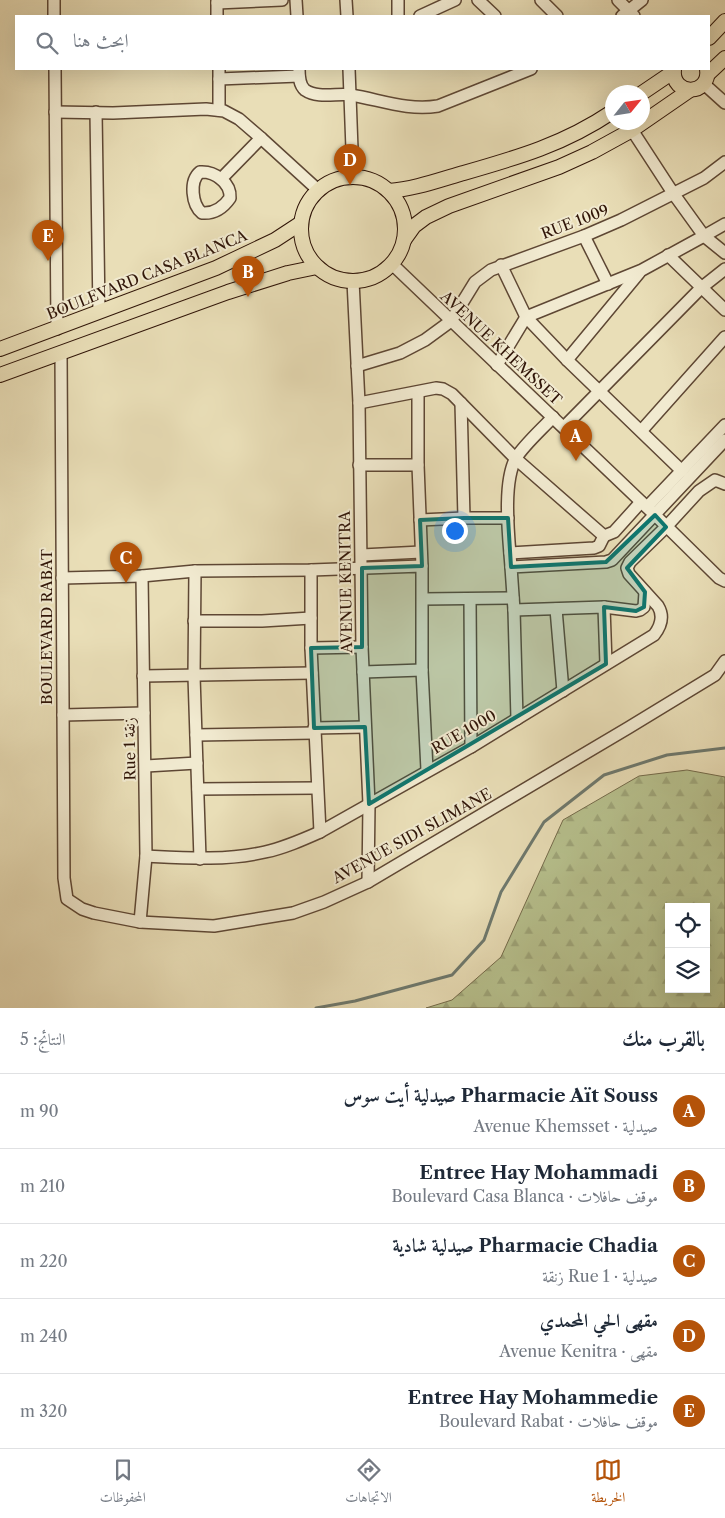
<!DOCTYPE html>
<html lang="ar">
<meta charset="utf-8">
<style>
body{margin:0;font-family:"Libre Caslon Text",Amiri,serif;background:#f6f6f7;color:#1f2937;direction:rtl}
.controls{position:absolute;right:15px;bottom:15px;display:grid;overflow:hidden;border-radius:0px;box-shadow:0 5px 20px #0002}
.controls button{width:45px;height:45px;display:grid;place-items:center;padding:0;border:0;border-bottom:1px solid #e0e1e3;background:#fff;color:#1f2937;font:25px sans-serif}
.compass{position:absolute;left:605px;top:85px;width:45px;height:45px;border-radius:50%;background:#fff;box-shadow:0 5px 20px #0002;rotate:60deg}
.you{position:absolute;left:454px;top:530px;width:18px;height:18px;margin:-12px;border:4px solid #fff;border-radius:50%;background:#1a73e8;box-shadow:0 0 0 8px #1a73e833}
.badge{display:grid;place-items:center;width:32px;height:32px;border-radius:50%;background:#b45309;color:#fff;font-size:16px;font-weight:700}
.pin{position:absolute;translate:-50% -41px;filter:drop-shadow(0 1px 2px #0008)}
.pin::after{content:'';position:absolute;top:26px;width:18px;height:15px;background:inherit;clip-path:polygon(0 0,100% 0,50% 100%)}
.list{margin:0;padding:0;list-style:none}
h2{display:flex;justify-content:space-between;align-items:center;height:65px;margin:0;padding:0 20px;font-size:21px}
h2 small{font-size:16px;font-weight:400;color:#747a83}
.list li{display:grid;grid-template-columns:32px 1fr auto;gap:15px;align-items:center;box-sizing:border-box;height:75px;padding:0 20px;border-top:1px solid #e0e1e3}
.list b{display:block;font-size:19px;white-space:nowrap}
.list p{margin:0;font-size:16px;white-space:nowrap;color:#747a83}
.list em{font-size:16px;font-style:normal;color:#747a83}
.icon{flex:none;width:28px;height:28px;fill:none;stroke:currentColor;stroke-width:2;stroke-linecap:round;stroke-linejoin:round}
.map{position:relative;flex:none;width:725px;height:1008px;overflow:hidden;direction:ltr}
.search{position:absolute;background:#fff;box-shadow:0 5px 20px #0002;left:15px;right:15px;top:15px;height:55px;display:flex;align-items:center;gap:12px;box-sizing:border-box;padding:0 18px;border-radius:0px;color:#747a83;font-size:19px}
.sheet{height:440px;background:#fff}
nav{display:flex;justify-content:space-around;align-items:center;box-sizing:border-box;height:70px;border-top:1px solid #e0e1e3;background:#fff;font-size:14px;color:#747a83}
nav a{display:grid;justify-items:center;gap:2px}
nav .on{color:#b45309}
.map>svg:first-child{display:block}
.forest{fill:url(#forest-firs);stroke:#746b4b;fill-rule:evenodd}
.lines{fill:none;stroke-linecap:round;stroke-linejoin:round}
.stream{stroke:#6e796e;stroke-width:3}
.minor-casing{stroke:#5e4734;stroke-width:14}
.major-casing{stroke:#301508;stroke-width:16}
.minor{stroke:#f1ead0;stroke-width:11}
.major{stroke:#e9deb7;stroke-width:14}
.marked{fill:#0f766e;fill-opacity:0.2;stroke:#0f766e;stroke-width:4;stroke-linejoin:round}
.labels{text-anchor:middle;stroke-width:4;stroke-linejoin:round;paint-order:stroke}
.street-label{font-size:15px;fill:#301508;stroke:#f1ead0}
</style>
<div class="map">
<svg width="725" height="1008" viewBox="0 0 725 1008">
<defs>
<pattern id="forest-firs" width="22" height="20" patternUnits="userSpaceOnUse" patternTransform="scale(1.25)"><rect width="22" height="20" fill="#b7c18e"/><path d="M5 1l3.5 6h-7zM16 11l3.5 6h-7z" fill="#9ea579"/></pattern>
</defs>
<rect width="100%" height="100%" fill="#e9deb7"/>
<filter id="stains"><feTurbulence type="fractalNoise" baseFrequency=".004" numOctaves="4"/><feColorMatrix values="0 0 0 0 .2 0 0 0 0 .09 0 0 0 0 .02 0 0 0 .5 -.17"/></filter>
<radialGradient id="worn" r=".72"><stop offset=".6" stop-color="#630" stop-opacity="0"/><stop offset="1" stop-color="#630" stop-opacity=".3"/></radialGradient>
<path class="forest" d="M687 770 725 777V1008H426L452 1000 501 957 563 820 639 776ZM669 907H706V989H669Z"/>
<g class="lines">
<polyline class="stream" points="316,1008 355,1001 452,975 484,940 501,892 544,822 604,775 667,755 725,748"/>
<g class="minor-casing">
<g id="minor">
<polyline points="54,0 54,16"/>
<polyline points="217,0 217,16"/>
<polyline points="296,0 297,16"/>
<polyline points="346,0 347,16"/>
<polyline points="398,0 398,16"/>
<polyline points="478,0 495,16"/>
<polyline points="541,0 557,16"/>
<polyline points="618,0 634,16"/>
<polyline points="217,3 282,0"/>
<polyline points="420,16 455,0"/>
<polyline points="622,16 642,0"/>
<polyline points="55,69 57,329"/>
<polyline points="219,69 219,110"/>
<path d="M299 69C299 76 299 85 305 90 318 99 337 93 351 95 381 100 408 111 438 106L531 69"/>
<polyline points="349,69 353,176"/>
<polyline points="219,79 299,76"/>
<polyline points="704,84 725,103"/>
<polyline points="55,112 113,113 206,109 224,111 239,119 261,138 318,190"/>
<polyline points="96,112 99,312"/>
<polyline points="632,130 673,193 704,236 725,224"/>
<path d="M200 172C215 171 231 183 230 198 223 208 214 214 202 213 192 205 189 181 200 172Z"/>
<polyline points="221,179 261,138"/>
<polyline points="584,236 608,284"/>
<polyline points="668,255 725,310"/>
<polyline points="392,264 655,515 719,578 725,581"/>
<polyline points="501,265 526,317 567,360 682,471"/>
<polyline points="353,281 359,403 362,647 369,804 368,882"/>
<polyline points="61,354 64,878 67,899 82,909 94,913 140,922 214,926 293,913 324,902 368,882 628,728 715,675 725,661"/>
<polyline points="567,360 639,273"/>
<polyline points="497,365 526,317 642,270 704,236 725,253"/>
<polyline points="357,366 400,353 425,340 451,321 475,282 491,270 584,236 621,220 704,178 725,162"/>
<polyline points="418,392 418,465 422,566"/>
<polyline points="359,403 436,388 443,389 452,394 516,459 604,536 614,532 641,502"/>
<polyline points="461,403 464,518 508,518"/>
<polyline points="564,427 701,288 725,269"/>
<polyline points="642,430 725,337"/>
<polyline points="359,465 418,465"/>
<polyline points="647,507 725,425"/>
<polyline points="420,520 464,518"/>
<polyline points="510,553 594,548 599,546 604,536"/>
<polyline points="362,555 421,552"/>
<path d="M511 567C509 539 502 483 516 458 524 445 542 429 553 417"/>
<polyline points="311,570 311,648 320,832"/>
<polyline points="195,571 194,676 200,859"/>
<polyline points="62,578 142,576 195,571 311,570 422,566 422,670 427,770"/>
<polyline points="423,599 513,598"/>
<polyline points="470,599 471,747"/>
<polyline points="604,607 606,664"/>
<polyline points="556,609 563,691"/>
<polyline points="514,610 604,607 636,611 640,610 644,607 645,592"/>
<polyline points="194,621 262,621 311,618"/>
<polyline points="311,648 362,647"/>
<polyline points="363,672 422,670"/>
<polyline points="143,676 312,673"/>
<polyline points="63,715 144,713"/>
<polyline points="517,719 514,610 511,567 606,562 612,560 725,440"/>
<polyline points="314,728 365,727"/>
<polyline points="196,735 314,733"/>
<polyline points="146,766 197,763"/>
<polyline points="198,789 317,788"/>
<path d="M146 856C185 858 226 861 265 852 284 848 302 840 320 832L471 747 654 635C661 626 664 616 658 606L629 574 627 568 630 562 666 527 699 491 715 480 725 484"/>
<polyline points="140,922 146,856 142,576"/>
</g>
</g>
<g class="major-casing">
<g id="major">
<polyline points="709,38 725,21"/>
<path d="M674 69C671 97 711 96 707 69"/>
<polyline points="708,74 725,58"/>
<polyline points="642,93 673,72"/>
<circle cx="353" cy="229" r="52"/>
<path d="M389 191C414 189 436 181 460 174 516 158 563 145 612 112"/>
<polyline points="404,240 414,226 426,217 449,206 559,167 592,152 632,130 690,90"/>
<polyline points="0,349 216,268 275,240 301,223"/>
<polyline points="0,375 228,292 288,273 317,267"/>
</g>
</g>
<use href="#minor" class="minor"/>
<use href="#major" class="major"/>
</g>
<path class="marked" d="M655 515 666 527 627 568 645 592 644 607 636 611 604 607 606 664 369 804 365 727 314 728 311 648 362 647V568L422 566 420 520 464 518H508L511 567 606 562Z"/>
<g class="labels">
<g class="street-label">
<text transform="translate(575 222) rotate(-21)" y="5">RUE 1009</text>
<text transform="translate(147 275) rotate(-22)" y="5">BOULEVARD CASA BLANCA</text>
<text transform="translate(501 348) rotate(43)" y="5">AVENUE KHEMSSET</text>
<text transform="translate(346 582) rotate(-91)" y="5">AVENUE KENITRA</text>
<text transform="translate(47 627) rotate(-90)" y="5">BOULEVARD RABAT</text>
<text transform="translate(464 732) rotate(-30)" y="5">RUE 1000</text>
<text transform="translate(130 749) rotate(-91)" y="5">Rue 1 زنقة</text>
<text transform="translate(412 836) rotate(-29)" y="5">AVENUE SIDI SLIMANE</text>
</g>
</g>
<rect width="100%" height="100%" filter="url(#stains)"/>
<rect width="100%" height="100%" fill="url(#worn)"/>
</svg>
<div class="controls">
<button><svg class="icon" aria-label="locate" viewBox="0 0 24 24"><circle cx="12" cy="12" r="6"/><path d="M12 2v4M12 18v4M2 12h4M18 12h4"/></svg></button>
<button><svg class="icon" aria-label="layers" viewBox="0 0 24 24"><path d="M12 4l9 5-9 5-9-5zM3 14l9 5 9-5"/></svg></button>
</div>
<svg class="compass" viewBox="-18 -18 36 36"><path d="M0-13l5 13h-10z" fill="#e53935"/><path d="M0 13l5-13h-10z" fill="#747a83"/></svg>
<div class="you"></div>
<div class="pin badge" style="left:576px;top:461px">A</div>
<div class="pin badge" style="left:248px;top:297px">B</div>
<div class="pin badge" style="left:126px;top:583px">C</div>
<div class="pin badge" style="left:350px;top:185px">D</div>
<div class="pin badge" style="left:48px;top:261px">E</div>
<div class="search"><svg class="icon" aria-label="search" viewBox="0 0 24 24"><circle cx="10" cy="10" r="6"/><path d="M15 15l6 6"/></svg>ابحث هنا</div>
</div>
<section class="sheet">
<h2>بالقرب منك<small>النتائج: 5</small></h2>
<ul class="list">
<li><span class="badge">A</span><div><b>Pharmacie Aït Souss صيدلية أيت سوس</b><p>صيدلية · Avenue Khemsset</p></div><em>90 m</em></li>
<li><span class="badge">B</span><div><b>Entree Hay Mohammadi</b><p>موقف حافلات · Boulevard Casa Blanca</p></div><em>210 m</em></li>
<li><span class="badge">C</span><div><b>Pharmacie Chadia صيدلية شادية</b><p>صيدلية · Rue 1 زنقة</p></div><em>220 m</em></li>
<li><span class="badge">D</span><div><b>مقهى الحي المحمدي</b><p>مقهى · Avenue Kenitra</p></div><em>240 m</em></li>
<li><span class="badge">E</span><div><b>Entree Hay Mohammedie</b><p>موقف حافلات · Boulevard Rabat</p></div><em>320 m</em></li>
</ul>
</section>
<nav>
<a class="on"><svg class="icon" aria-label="map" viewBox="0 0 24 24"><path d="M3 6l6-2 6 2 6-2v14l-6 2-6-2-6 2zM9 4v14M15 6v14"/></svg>الخريطة</a>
<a><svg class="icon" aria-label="directions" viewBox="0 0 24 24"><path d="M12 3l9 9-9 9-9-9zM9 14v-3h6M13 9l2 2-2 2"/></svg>الاتجاهات</a>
<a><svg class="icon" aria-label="saved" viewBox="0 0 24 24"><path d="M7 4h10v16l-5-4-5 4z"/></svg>المحفوظات</a>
</nav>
